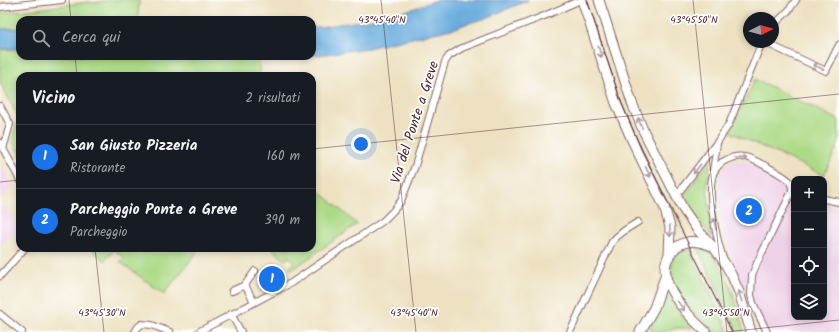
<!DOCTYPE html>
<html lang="it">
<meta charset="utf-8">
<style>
body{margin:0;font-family:Kalam,sans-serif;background:#242831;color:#f1f3f6}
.controls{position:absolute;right:12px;bottom:12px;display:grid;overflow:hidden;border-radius:8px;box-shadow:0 2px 6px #0003}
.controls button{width:36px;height:36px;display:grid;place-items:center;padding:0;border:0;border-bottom:1px solid #363941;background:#171b24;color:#f1f3f6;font:20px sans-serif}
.compass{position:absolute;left:743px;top:12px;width:36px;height:36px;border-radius:50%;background:#171b24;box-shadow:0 2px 6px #0003;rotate:84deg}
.you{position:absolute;left:361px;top:144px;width:14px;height:14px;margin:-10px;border:3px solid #fff;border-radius:50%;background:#1a73e8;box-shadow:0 0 0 6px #1a73e833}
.badge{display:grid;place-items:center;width:26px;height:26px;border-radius:50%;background:#1a73e8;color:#fff;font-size:13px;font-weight:700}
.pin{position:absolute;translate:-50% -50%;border:2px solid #fff;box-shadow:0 1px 4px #0006}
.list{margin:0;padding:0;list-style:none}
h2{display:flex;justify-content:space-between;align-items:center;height:52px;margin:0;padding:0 16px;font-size:17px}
h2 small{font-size:13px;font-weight:400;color:#9ea1a6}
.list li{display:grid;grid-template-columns:26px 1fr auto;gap:12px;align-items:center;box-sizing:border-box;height:64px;padding:0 16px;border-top:1px solid #363941}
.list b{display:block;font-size:15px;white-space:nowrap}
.list p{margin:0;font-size:13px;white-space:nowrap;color:#9ea1a6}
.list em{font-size:13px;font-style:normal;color:#9ea1a6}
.icon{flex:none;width:22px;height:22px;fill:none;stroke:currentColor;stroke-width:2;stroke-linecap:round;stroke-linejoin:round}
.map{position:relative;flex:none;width:839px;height:332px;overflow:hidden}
.search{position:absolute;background:#171b24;box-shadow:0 2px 6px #0003;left:16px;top:16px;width:300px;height:44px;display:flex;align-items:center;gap:10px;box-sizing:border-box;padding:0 14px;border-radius:12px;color:#9ea1a6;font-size:15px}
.panel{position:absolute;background:#171b24;box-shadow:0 2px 6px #0003;left:16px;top:72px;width:300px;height:180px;border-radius:12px}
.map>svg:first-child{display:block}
.built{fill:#eed0e7}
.green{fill:#adda87;stroke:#7c7c59}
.water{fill:#66abdc;stroke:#586584}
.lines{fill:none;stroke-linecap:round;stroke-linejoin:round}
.street-casing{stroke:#836360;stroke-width:8}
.secondary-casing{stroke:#836360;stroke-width:11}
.street{stroke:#fff;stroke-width:6}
.secondary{stroke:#fff;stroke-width:9}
.tram{stroke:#4a1f2b;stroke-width:1}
.oneway{stroke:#ae9aa0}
.ticks{fill:none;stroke:#4a1f2b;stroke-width:1;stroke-opacity:0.45}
.labels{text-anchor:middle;stroke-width:3.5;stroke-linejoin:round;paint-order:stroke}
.street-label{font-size:14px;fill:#4a1f2b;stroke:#fff}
.ticks-label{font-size:10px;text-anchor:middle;fill:#4a1f2b;stroke:#fff;stroke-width:3.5;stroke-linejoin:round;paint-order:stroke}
</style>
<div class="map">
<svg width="839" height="332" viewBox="0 0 839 332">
<rect width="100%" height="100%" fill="#fff"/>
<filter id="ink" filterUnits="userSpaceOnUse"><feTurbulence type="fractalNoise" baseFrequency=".025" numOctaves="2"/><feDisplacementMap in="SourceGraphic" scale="8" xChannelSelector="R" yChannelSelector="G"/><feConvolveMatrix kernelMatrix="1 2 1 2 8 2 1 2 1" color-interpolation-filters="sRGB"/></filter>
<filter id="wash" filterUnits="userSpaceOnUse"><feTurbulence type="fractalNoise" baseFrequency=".012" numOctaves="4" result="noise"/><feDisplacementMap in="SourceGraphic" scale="16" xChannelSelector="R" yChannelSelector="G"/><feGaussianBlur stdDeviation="0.9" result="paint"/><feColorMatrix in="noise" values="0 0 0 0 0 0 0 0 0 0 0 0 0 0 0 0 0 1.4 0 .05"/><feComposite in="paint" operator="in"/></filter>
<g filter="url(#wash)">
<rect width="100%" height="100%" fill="#ede1c1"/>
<g class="built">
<polygon points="735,161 745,161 794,188 794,317 824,317 824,203 839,207 839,332 759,332 751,312 726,243 722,221 718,186 720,174 726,165"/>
<polygon points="0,162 14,188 0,198"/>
<polygon points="0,202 20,227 0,246"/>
</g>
<g class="green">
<path d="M109 0H139L138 20H20V28L0 29V13L45 8 88 2C94 4 103 1 109 0Z"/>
<polygon points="20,49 20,56 190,56 248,58 260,59 259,76 20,76 20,156 12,140 18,117 0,82 0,50"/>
<polygon points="755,79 839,120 839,143 824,175 730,132"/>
<polygon points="711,158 707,183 709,207 712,237 690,208 684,197"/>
<polygon points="312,185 357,224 292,270 290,267 294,262 289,257 285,260 271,248 312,248"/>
<path d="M688 247 729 332H714C706 324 697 316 689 308 674 290 659 259 688 247Z"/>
<path d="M697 247C726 253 737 308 744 332H738Z"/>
<polygon points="90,248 200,248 164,294 120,262 124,257 114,250 105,261"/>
<polygon points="665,291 674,306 692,328 677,328 663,332 653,332 650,327 661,303"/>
</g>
<g class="water">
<polygon points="436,0 529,0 484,19 468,23 456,28 368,48 312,56 312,28 373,19 412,9"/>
<polygon points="0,29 20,29 20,48 0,49"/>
</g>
</g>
<g filter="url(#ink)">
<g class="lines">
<g class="street-casing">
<g id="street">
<polyline points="0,7 62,0"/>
<polyline points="773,26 789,10 796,0"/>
<polyline points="764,42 826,71 839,45"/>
<polyline points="0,106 10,124 3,149"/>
<polyline points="0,143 20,180"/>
<polyline points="713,172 717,143"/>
<polyline points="676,196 718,141 729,124 762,42"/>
<polyline points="824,199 839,202"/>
<path d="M722 255C716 236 708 198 712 178 713 171 719 163 726 160 732 157 739 156 745 157 752 158 786 176 790 182 792 185 792 188 792 191"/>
<polyline points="0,276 25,248"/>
<polyline points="245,285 255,271"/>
<polyline points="232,291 245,285 254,302"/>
<polyline points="0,314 22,332"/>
<polyline points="231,314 241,332"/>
<polyline points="135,332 138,327 142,324 152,325 170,332"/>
<polyline points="198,332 291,283 383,221 393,211 401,201 415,166 445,62 449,56 462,48 544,16 576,2"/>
<path d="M570 332 612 242C619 233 628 228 638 222"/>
<polyline points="767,332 753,303 751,295 752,275 758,261 792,191 794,189"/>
</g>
</g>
<g class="secondary-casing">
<g id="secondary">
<polyline points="582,0 616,103 632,140 664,206 670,227 669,257"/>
<polyline points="599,0 632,103 643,130 683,209 697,229 715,249 724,262 731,274 739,292 751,332"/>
<polyline points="640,332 654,308 666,274"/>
<path d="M706 332C686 314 644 271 678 246 688 239 700 241 711 246"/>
</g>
</g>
<use href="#street" class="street"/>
<use href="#secondary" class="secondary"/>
<polyline class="tram" points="587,0 622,104 641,149 681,229 732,332"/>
</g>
<defs><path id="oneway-shaft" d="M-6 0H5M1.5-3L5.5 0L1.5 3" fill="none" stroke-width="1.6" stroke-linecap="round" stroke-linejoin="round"/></defs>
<g class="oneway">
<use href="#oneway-shaft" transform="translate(600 52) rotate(73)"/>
<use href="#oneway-shaft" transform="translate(818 67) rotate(-155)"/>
<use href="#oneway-shaft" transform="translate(640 123) rotate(-113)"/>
<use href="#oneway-shaft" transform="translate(741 158) rotate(3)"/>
<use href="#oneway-shaft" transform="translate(697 169) rotate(127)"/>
<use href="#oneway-shaft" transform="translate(648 172) rotate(64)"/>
<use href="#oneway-shaft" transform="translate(715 224) rotate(-99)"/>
<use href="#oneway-shaft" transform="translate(670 231) rotate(88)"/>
<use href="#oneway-shaft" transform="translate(740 296) rotate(-108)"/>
<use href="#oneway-shaft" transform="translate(681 306) rotate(54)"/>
</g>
</g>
<path class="ticks" d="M69 0 71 20M381 0 416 332M693 0 727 332M75 56 77 76M312 149 839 94M0 182 20 180M95 248 104 332M726 332 839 320"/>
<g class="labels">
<g class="street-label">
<text transform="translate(414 122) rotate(-72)" y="5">Via del Ponte a Greve</text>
</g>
</g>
<g class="ticks-label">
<text x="382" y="23">43°45'40"N</text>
<text x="694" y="23">43°45'50"N</text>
<text x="102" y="316">43°45'30"N</text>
<text x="414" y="316">43°45'40"N</text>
<text x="726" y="316">43°45'50"N</text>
</g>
</svg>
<div class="controls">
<button>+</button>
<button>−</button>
<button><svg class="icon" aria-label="locate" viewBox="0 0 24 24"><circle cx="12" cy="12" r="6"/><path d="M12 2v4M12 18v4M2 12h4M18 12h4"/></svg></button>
<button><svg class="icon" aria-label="layers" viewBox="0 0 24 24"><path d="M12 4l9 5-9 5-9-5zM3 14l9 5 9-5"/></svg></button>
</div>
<svg class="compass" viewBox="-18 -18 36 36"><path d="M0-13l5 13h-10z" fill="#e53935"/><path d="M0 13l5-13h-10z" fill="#9ea1a6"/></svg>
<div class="you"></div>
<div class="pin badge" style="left:272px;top:279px">1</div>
<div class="pin badge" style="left:749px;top:211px">2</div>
<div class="search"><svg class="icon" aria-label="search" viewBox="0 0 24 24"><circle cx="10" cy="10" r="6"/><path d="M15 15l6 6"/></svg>Cerca qui</div>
<section class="panel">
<h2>Vicino<small>2 risultati</small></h2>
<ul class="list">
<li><span class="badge">1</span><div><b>San Giusto Pizzeria</b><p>Ristorante</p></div><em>160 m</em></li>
<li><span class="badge">2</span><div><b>Parcheggio Ponte a Greve</b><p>Parcheggio</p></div><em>390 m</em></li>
</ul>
</section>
</div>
